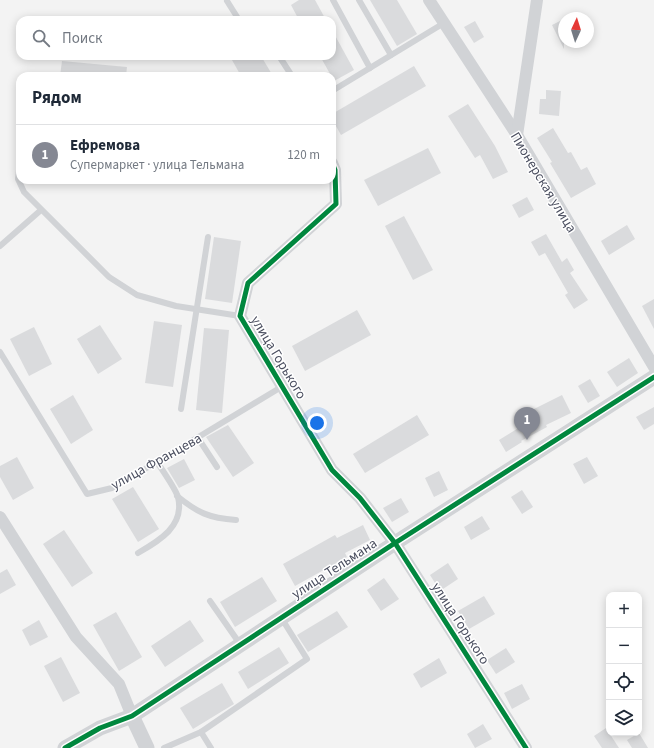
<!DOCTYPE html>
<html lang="ru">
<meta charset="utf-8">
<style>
body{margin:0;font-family:"Source Sans 3",sans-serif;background:#f2f2f3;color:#1f2937}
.controls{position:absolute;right:12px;bottom:12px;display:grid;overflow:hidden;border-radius:8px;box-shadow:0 2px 10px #0003}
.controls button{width:36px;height:36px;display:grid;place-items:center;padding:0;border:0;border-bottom:1px solid #e0e1e3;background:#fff;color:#1f2937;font:20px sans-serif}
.compass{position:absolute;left:558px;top:12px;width:36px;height:36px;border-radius:50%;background:#fff;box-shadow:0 2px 10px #0003;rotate:4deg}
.you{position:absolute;left:317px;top:423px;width:14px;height:14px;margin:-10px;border:3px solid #fff;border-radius:50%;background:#1a73e8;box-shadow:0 0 0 6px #1a73e833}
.badge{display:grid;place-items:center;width:26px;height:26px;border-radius:50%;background:#858893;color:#fff;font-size:13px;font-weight:700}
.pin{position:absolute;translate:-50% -33px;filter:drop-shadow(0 1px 2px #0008)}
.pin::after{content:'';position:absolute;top:21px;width:14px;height:12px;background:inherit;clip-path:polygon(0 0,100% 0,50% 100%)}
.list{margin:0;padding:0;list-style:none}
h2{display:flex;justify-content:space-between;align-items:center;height:52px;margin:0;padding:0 16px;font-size:17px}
h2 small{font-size:13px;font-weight:400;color:#747a83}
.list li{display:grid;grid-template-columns:26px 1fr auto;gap:12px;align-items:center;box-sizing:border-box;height:60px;padding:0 16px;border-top:1px solid #e0e1e3}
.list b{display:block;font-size:15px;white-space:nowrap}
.list p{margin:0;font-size:13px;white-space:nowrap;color:#747a83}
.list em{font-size:13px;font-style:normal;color:#747a83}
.icon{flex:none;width:22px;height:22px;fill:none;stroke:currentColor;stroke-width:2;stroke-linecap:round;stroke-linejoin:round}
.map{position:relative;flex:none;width:654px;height:748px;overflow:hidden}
.search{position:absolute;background:#fff;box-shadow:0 2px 10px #0003;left:16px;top:16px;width:320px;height:44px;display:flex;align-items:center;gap:10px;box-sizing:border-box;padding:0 14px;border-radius:12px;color:#747a83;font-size:15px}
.panel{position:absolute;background:#fff;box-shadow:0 2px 10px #0003;left:16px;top:72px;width:320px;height:112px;border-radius:12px}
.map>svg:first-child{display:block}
.building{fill:#dadbdd}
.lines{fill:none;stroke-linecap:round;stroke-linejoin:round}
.service{stroke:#d1d3d6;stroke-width:6}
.minor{stroke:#d1d3d6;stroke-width:12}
.tertiary{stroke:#d1d3d6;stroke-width:15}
.cycleway-casing{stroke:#fff;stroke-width:8}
.cycleway{stroke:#00873e;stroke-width:5}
.labels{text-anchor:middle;stroke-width:3;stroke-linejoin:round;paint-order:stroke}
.street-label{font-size:14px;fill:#4a4e5f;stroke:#fff}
</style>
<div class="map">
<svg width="654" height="748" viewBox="0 0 654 748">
<rect width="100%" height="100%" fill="#f3f3f3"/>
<g class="building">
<polygon points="299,0 315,0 326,20 299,20 291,5"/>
<polygon points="370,0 397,0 417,34 397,46"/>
<polygon points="564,19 564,49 552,25"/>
<polygon points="475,21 484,37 474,43 464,27"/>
<polygon points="332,30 354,70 334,81 320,56 332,56"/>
<polygon points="239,56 261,56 273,76 241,76 232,60"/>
<polygon points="62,61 127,67 126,76 60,76"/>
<polygon points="414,66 426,86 341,135 332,119 332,114"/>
<polygon points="546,90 561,91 559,116 539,114 540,99 546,99"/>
<polygon points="468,104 495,146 508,172 493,179 480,155 475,158 448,116"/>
<polygon points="553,128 568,153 571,152 581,170 587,167 596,184 571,198 550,163 552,162 537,138"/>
<polygon points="428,148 441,173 378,206 364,180"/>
<polygon points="527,197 534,210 519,218 512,205"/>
<polygon points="404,216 433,270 413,280 385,226"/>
<polygon points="627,225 635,239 609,255 601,241"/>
<polygon points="546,234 562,262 567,258 574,270 570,273 588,300 574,309 565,295 568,293 545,253 539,256 531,242"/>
<polygon points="214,237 241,241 232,303 205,299"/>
<polygon points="654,299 654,329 642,306"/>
<polygon points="357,310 371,335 305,371 292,346"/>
<polygon points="154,321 182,325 173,387 145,383"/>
<polygon points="100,325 122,359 98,374 77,339"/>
<polygon points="34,327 52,364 29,376 10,339"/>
<polygon points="204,328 229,330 222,413 196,410"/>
<polygon points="629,358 638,373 617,387 607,372"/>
<polygon points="590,379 600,396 588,403 578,386"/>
<polygon points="73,395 93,430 71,444 50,409"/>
<polygon points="562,395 571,413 546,425 547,427 521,441 522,442 506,452 499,440 528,422 524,414"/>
<polygon points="654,407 654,424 644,430 636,417"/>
<polygon points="417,415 429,435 365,473 353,454"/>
<polygon points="228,425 254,463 233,477 206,437"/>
<polygon points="17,457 34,488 13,500 0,477 0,466"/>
<polygon points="587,457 598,476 584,484 573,464"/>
<polygon points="184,459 195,480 179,488 167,468"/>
<polygon points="439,471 448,490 434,497 425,478"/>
<polygon points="133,487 159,529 138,542 112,499"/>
<polygon points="522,490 533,507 522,514 511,497"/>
<polygon points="401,498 409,512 392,522 383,508"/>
<polygon points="482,516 490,529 471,540 464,527"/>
<polygon points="363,525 370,540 345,553 347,557 295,586 283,564 335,535 337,538"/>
<polygon points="64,530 93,573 72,587 43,544"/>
<polygon points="448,563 458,579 440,591 430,575"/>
<polygon points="7,569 16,585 0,594 0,573"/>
<polygon points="262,577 277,601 235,627 220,602"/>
<polygon points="384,578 399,599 381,611 367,590"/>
<polygon points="484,596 495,614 469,629 458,611"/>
<polygon points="337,611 348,627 308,652 297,635"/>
<polygon points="116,612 142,657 119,671 93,625"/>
<polygon points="39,620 48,637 30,646 22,630"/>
<polygon points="190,620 204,641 165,667 151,646"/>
<polygon points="279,647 289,663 248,689 238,672"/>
<polygon points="506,648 515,662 496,674 487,660"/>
<polygon points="61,657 80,693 63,702 44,666"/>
<polygon points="439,658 447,673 421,688 413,674"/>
<polygon points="222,683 234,704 193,729 180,708"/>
<polygon points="522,684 530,699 512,709 504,693"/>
<polygon points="483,724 492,739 475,748 467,734"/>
<polygon points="606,728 619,748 602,748 594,736"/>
<polygon points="639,733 648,748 632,748 627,740"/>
</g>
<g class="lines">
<g class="service">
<polyline points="333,0 370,68"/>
<polyline points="359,0 391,55"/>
<polyline points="227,1 239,20"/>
<polyline points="279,56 292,76"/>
<polyline points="332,91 444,23"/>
<polyline points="20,161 18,179 24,192 109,277 137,295 176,306 240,316"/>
<polyline points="0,246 41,210"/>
<polyline points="0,352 87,494 112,488 157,462 283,386"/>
<polyline points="181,409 208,237"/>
<polyline points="198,438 217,467"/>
<path d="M177 496C198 513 209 518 236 520"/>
<path d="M138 553C159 541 185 526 178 497 175 488 163 471 157 462"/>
<polyline points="210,601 240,644"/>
<polyline points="201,732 211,748"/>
<polyline points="164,748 201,732 307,659 282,619"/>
</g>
<g class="minor">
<polyline points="429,0 517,135 654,367"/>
<polyline points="517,135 537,0"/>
<polyline points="332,163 335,170 336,204 248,283 240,316 332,470 360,498 395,543 526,748"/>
<polyline points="0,517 76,637 119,684 132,716"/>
</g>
<g class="tertiary">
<polyline points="132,716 147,748"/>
<polyline points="65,748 100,728 132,716 395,543 654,377"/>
</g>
<g class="cycleway-casing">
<g id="cycleway">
<polyline points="332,163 335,170 336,204 248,283 240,316 332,470 360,498 395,543 526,748"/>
<polyline points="65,748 100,728 132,716 395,543 654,377"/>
</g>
</g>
<use href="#cycleway" class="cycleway"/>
</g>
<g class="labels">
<g class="street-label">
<text transform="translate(544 182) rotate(59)" y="5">Пионерская улица</text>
<text transform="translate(279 357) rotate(59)" y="5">улица Горького</text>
<text transform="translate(156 461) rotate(-29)" y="5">улица Францева</text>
<text transform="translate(334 568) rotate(-33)" y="5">улица Тельмана</text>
<text transform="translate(461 623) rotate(57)" y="5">улица Горького</text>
</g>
</g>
</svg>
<div class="controls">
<button>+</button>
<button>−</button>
<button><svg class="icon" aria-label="locate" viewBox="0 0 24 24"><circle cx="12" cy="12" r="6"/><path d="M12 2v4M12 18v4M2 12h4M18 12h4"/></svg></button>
<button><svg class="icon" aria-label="layers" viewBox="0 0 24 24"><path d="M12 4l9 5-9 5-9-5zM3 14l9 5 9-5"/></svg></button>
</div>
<svg class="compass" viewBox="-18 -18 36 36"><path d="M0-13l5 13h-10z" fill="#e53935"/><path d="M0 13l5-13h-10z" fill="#747a83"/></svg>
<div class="you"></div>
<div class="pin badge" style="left:527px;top:440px">1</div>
<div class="search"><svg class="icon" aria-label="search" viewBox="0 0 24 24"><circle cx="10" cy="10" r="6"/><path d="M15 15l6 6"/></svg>Поиск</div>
<section class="panel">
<h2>Рядом<small></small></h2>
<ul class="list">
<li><span class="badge">1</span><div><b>Ефремова</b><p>Супермаркет · улица Тельмана</p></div><em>120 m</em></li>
</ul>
</section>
</div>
